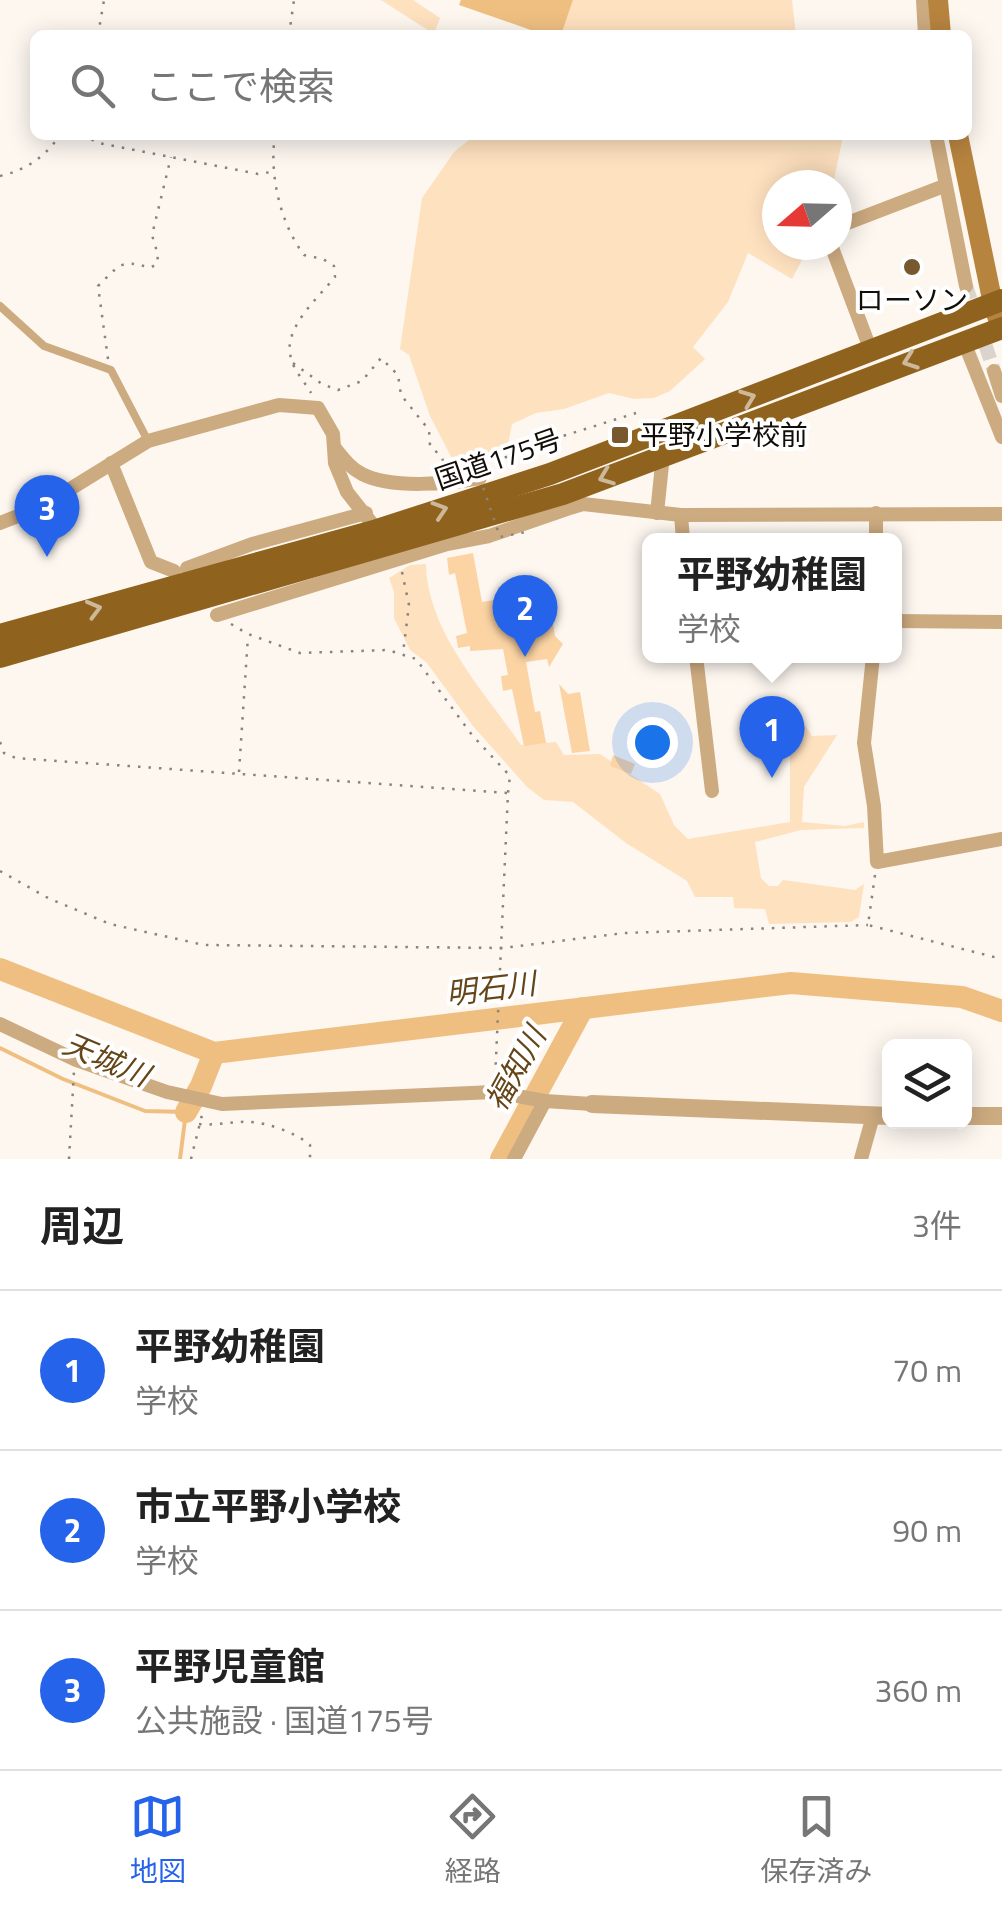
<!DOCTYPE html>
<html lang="ja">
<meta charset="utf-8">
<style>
body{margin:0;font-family:"Titillium Web","Noto Sans JP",sans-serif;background:#f2f2f2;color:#222}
.controls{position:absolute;right:30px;bottom:30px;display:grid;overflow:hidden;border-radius:15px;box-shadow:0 5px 25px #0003}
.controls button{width:90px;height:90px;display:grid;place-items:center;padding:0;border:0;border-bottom:2px solid #e0e0e0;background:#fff;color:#222;font:50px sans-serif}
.compass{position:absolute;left:762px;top:170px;width:90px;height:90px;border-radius:50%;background:#fff;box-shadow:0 5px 25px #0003;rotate:250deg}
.you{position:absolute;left:652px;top:742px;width:35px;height:35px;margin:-25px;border:8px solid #fff;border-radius:50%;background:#1a73e8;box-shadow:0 0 0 15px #1a73e833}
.badge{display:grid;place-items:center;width:65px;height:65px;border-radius:50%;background:#2563eb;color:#fff;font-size:32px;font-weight:700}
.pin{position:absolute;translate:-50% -82px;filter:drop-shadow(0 2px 5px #0008)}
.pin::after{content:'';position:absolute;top:52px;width:35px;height:30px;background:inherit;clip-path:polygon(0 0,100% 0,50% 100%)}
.popup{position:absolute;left:642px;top:533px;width:260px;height:130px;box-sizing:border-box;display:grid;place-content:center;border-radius:15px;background:#fff;filter:drop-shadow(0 2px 8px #0005);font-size:32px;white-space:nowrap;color:#767676}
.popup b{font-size:38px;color:#222}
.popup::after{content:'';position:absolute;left:50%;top:100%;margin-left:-20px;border:20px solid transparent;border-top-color:#fff}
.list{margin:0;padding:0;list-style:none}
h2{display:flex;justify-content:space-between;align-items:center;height:130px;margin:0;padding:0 40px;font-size:42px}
h2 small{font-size:32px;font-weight:400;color:#767676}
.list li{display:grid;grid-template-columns:65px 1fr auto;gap:30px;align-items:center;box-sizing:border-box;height:160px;padding:0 40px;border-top:2px solid #e0e0e0}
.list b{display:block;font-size:38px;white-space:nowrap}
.list p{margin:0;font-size:32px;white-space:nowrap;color:#767676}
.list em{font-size:32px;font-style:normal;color:#767676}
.icon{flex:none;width:55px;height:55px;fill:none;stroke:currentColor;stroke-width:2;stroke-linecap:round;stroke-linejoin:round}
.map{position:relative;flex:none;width:1002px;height:1159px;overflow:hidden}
.search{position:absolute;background:#fff;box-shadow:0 5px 25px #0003;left:30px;right:30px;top:30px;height:110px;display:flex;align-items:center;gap:25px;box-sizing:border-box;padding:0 35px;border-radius:15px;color:#767676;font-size:38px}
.sheet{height:610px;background:#fff}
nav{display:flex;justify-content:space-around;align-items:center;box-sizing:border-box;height:140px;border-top:2px solid #e0e0e0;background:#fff;font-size:28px;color:#767676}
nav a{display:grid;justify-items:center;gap:5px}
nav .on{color:#2563eb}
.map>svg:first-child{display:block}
.green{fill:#fee1bf}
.water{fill:#efbf82}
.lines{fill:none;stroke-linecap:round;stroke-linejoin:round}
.stream{stroke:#efbf82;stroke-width:4}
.river{stroke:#efbf82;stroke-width:22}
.building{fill:#fcd4a4}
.minor-tunnel{stroke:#dad4cd;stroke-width:14;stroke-dasharray:14 7;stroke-linecap:butt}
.path{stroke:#88837c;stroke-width:2.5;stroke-dasharray:2.5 8;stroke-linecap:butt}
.service{stroke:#cdab80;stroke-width:8}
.minor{stroke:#cdab80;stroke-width:14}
.tertiary{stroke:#cdab80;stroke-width:18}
.secondary{stroke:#b7843f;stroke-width:20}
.trunk{stroke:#8f621e;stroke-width:22}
.path-bridge{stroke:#88837c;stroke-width:2.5;stroke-dasharray:2.5 8;stroke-linecap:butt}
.oneway{stroke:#cdb89a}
.poi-dot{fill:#78582e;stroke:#fff;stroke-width:4}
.labels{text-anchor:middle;stroke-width:8;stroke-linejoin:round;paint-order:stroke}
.poi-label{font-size:28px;fill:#120d07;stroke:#fff}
.street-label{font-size:28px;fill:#120d07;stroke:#fff}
.water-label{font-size:30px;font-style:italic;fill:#664618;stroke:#fff}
</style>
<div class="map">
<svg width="1002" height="1159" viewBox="0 0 1002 1159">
<rect width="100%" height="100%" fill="#fdf7f0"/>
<g class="green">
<polygon points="381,0 413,0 440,18 434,34"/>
<polygon points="573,0 792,0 796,35 561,35"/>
<polygon points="475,135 842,135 843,136 833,185 777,185 777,245 810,245 792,279 748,253 728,302 693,347 705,359 670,391 654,398 634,399 609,393 564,409 536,413 512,424 508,445 479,464 459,472 430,416 409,355 400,349 422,198 454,152"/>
<path d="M426 564C427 632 485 692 521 745L556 742 564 755 600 754 660 794 674 825 688 839 790 822V737L796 711 812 736 837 735 804 787 802 822 845 826 864 822V828L801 830 755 842 761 878 769 886H778L783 880 855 890 864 884 859 917 851 922 769 924 765 909 734 908 733 897H695L687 881 626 843 573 802 544 800 527 787 473 726 427 663 410 650 394 618V592L389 578 410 565Z"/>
</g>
<polygon class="water" points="461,0 573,0 561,35 545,35 459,5"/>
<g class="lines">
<polyline class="stream" points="0,1048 63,1079 145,1111 186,1112 180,1159"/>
<g class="river">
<polyline points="0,969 214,1053 791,983 962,997 1002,1011"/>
<polyline points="186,1112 201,1086 214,1053"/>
<polyline points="501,1159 583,1008"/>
</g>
</g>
<g class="building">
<polygon points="473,553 482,602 500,599 498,587 530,580 535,588 546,581 555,636 563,644 549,667 547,659 526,662 535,712 540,711 546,743 524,746 512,689 503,691 501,676 508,675 503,649 470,651 470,646 458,648 456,636 467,633 455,573 449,575 447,558"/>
<polygon points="559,684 568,694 580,692 590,751 572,753"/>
<polygon points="613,755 635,764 631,774 610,766"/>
</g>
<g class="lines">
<polyline class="minor-tunnel" points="966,286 994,371"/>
<g class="path">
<polyline points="98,35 104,0"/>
<polyline points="289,35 294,0"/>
<polyline points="82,135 99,143 258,174 271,172"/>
<path d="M275 135C269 174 280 223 304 255L323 259 334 266 335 277C318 298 282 329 291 358 294 371 305 382 311 393"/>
<path d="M0 176C26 170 45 157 60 135"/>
<path d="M108 359 98 286C119 266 120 258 150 268L157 264 158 255 152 235 171 157"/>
<polyline points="293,363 322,384 338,390 362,381 381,358 398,375 401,395 429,430 430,445 442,458 446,468"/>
<polyline points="488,470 498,461 525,448 636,413"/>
<polyline points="402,572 409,605 403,653"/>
<polyline points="231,624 248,634 300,653 388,650 416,659 472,735 510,776 508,793"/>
<polyline points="0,742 4,753 16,758 508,793 495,1080"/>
<polyline points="239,772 248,636"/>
<polyline points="0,871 48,898 110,924 204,945 503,948 624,933 868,925"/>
<polyline points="875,875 868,925 1002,959"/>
<path d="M199 1124C216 1126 232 1121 249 1122 266 1122 297 1133 310 1145V1159"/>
<polyline points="69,1159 74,1071"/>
<polyline points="191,1159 203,1111"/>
</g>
<polyline class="service" points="0,306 44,346 111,370 148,441"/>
<g class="minor">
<polyline points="923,0 925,35"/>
<polyline points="936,135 966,286"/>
<polyline points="837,227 944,186"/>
<polyline points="831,245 871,351"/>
<polyline points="964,342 1002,437"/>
<polyline points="994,371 1002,396"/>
<path d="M334 447C343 458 350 468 362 474 391 489 448 484 480 478"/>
<polyline points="111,463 151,562 174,571"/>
<polyline points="563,494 573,507 583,504 681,515 1002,514"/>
<polyline points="657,513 663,455"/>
<polyline points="876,513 876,540"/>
<polyline points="681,515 683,540"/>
<polyline points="0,523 41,507 148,441 279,405 318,408 333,434 335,463 347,492 377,530"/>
<polyline points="191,581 187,568 252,544 366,513"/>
<polyline points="217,615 447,544 489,536 573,507"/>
<polyline points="894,621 1002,622"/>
<polyline points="696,656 712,791"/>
<polyline points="873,656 864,743 874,806 877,862 1002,839"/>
<polyline points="0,1024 76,1060 167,1092 222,1104 494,1092 545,1101 592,1104"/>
<polyline points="514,1159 545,1101"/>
<polyline points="861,1159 873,1116"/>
</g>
<g class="tertiary">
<polyline points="592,1104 890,1116"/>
<polyline points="964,1116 1002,1116"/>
</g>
<g class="secondary">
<polyline points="938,0 941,35"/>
<polyline points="958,135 993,304 1001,328"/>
</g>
<g class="trunk">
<polyline points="0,635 377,530 550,474 1002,300"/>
<polyline points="0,657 563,494 1002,328"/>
</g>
<polyline class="path-bridge" points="480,478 500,537 531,531"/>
</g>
<defs><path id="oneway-chevron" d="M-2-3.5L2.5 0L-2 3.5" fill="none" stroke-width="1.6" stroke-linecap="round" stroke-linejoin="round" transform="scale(2.5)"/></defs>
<g class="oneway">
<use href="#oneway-chevron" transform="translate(910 361) rotate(160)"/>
<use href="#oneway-chevron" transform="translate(748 398) rotate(-21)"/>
<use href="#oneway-chevron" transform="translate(606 477) rotate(159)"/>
<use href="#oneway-chevron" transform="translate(440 510) rotate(-18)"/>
<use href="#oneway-chevron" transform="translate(94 609) rotate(-15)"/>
</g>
<g class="poi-dot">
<circle cx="912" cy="267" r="10"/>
<rect x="610" y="425" width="20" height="20" rx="5"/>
</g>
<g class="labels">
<g class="poi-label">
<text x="912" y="310">ローソン</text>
<text x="640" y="445" text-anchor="start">平野小学校前</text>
</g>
<g class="street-label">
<text transform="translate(498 459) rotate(-19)" y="10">国道175号</text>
</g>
<g class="water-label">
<text transform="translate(491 989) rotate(-7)" y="10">明石川</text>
<text transform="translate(106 1060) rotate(23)" y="10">天城川</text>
<text transform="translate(516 1069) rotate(-61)" y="10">福知川</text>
</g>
</g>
</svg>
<div class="controls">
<button><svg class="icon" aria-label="layers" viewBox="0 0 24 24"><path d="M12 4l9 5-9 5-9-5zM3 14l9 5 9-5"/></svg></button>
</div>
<svg class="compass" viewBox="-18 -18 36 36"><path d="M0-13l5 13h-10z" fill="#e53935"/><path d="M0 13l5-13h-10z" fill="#767676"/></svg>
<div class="you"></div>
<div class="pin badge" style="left:772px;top:778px">1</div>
<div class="popup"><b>平野幼稚園</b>学校</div>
<div class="pin badge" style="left:525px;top:657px">2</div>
<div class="pin badge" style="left:47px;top:557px">3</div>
<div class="search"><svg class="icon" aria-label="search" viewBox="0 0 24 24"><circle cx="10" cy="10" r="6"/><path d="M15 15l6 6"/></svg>ここで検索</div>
</div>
<section class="sheet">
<h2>周辺<small>3件</small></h2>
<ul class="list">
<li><span class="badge">1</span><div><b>平野幼稚園</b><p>学校</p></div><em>70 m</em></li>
<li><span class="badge">2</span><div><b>市立平野小学校</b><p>学校</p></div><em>90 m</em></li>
<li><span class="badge">3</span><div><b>平野児童館</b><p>公共施設 · 国道175号</p></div><em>360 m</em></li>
</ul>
</section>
<nav>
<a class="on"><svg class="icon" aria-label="map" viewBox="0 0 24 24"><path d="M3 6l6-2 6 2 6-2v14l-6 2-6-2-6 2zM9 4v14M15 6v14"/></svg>地図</a>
<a><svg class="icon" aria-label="directions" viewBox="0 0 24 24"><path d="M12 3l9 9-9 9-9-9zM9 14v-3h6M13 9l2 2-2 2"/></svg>経路</a>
<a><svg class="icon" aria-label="saved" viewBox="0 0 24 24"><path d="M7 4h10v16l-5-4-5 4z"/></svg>保存済み</a>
</nav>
